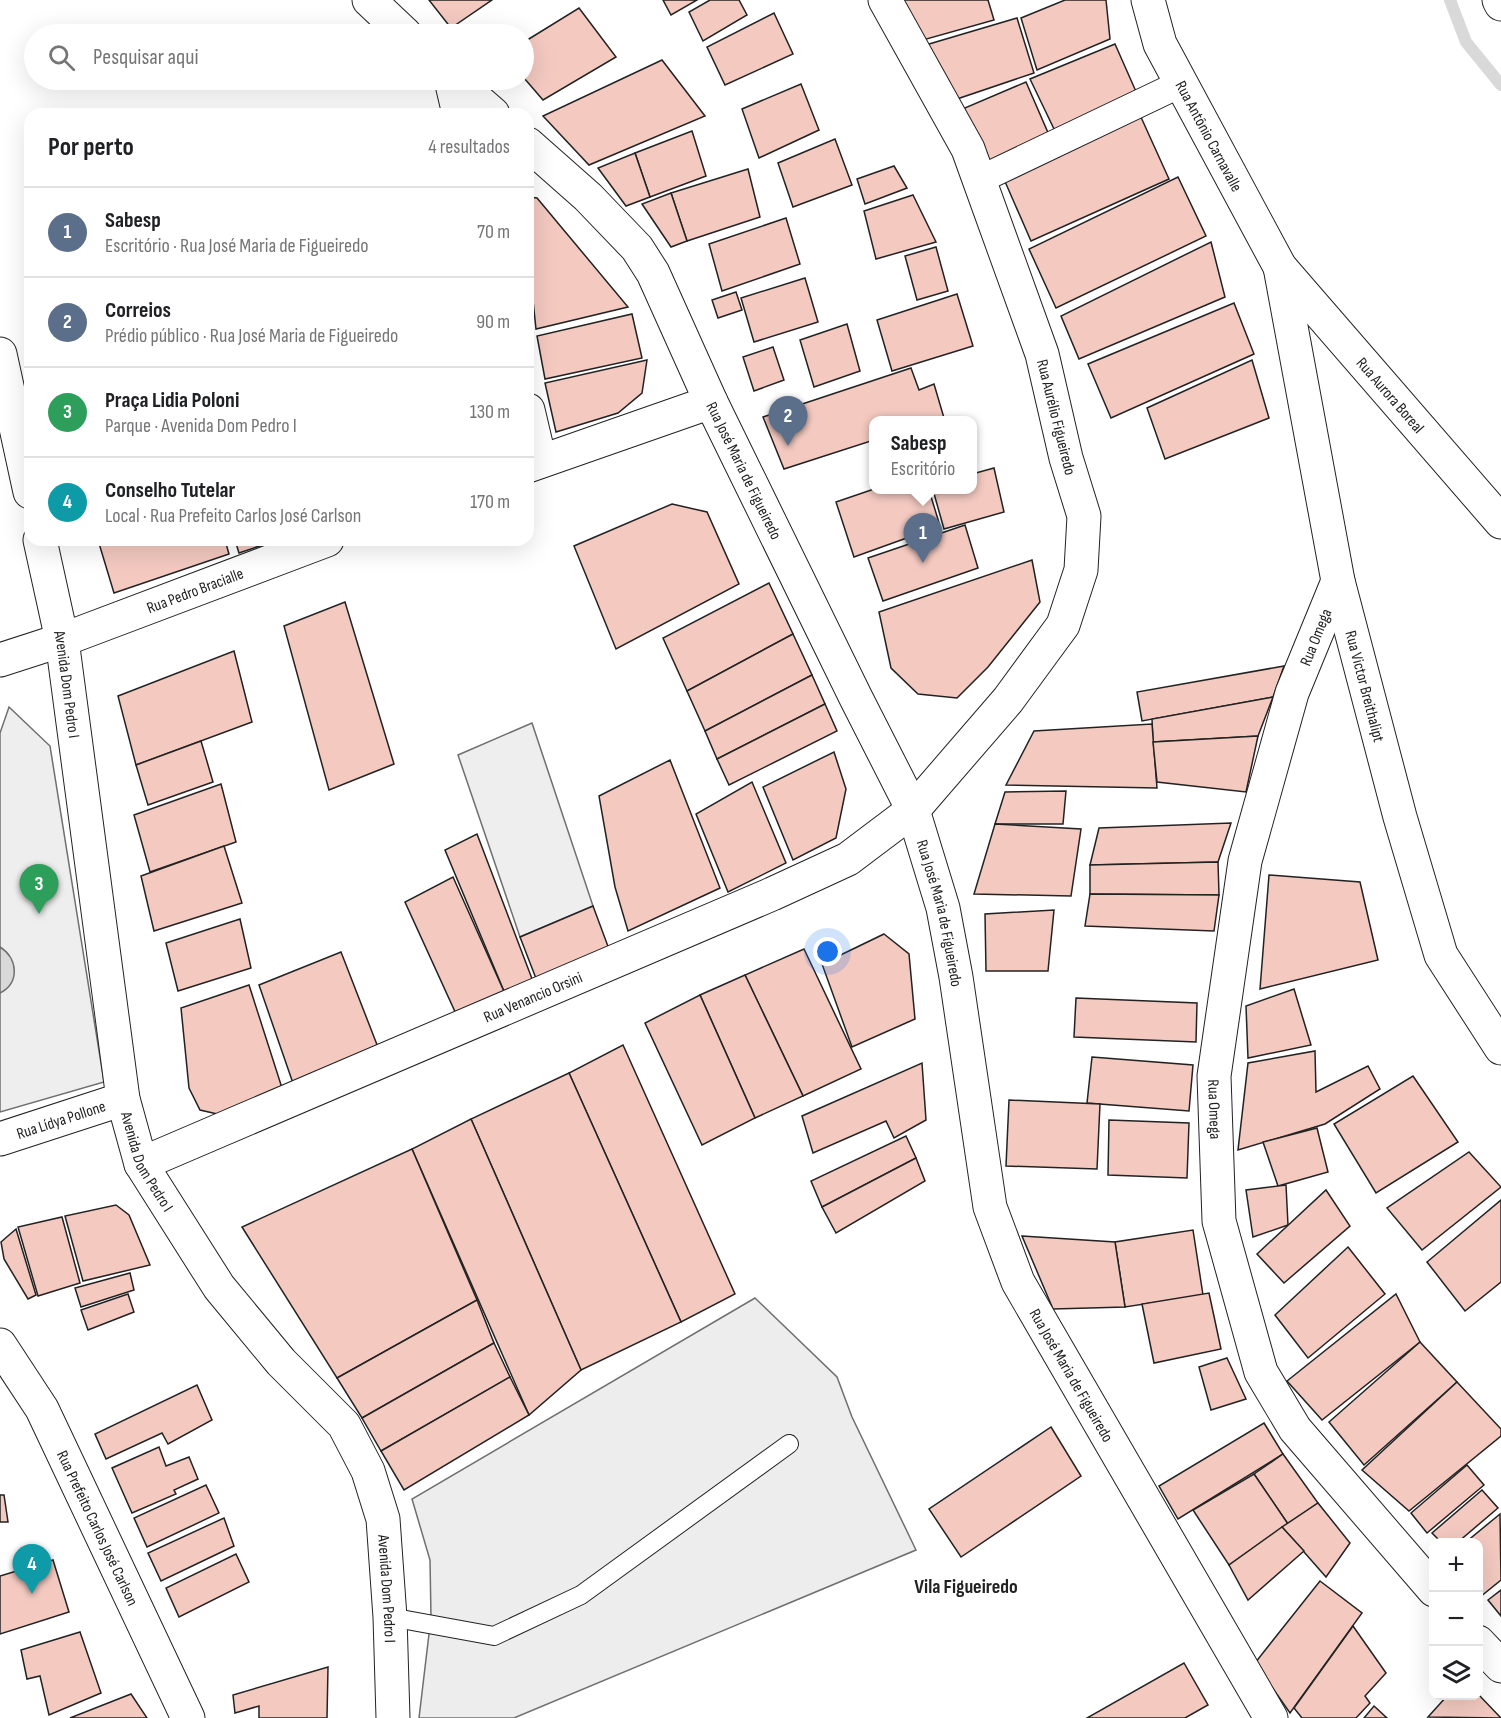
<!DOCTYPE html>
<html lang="pt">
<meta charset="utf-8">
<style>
body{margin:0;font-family:"Sofia Sans Condensed",sans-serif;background:#f2f2f2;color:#202124}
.controls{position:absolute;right:18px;bottom:18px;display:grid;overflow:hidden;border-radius:12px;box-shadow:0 6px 24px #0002}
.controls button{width:54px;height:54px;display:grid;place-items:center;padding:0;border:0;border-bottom:2px solid #e0e0e0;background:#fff;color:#202124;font:30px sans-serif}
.you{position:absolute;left:828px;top:952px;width:21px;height:21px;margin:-15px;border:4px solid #fff;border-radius:50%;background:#1a73e8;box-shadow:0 0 0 9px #1a73e833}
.badge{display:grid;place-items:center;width:39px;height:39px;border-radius:50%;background:#c62828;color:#fff;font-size:20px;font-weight:700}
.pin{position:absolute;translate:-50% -50px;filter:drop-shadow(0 2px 3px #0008)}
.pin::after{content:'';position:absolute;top:32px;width:21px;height:18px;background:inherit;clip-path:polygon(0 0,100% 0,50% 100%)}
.popup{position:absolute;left:869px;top:416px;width:108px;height:78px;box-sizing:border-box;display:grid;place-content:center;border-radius:12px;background:#fff;filter:drop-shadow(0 2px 4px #0005);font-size:20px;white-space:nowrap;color:#757577}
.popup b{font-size:22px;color:#202124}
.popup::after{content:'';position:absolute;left:50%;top:100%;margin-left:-12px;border:12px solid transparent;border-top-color:#fff}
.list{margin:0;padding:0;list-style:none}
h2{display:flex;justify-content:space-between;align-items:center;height:78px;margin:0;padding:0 24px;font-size:26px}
h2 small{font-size:20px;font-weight:400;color:#757577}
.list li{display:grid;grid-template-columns:39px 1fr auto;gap:18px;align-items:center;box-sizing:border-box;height:90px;padding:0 24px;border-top:2px solid #e0e0e0}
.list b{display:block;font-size:22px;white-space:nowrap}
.list p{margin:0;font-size:20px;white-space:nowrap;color:#757577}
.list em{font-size:20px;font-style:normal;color:#757577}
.icon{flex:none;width:33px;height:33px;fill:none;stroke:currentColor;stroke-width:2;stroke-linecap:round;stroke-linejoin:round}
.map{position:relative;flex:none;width:1501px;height:1718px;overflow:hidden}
.search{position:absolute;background:#fff;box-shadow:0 6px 24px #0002;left:24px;top:24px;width:510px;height:66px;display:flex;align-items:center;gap:15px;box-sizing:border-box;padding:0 21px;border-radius:33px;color:#757577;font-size:22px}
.panel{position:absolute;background:#fff;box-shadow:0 6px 24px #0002;left:24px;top:108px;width:510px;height:438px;border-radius:18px}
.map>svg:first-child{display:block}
.green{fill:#eee;stroke:#6f6f6f;stroke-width:1.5}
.parking{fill:#ededed;stroke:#6f6f6f;stroke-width:1.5}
.water{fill:#d9d9d9;stroke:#6f6f6f;stroke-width:1.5}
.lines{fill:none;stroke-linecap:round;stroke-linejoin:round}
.stream{stroke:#d9d9d9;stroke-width:12}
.building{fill:#f3c9c0;stroke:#222;stroke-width:1.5}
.service-casing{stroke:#222;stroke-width:20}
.pedestrian-casing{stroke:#222;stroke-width:29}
.minor-casing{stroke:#222;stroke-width:35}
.secondary-casing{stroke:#222;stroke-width:35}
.service{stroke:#fff;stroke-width:18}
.pedestrian{stroke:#fff;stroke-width:27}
.minor{stroke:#fff;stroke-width:33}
.secondary{stroke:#fff;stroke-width:33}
.labels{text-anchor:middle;stroke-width:4.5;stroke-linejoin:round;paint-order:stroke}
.street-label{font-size:16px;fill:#222;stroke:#fff}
.quarter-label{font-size:20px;font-weight:bold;fill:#222;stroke:#fff}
</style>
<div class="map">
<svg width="1501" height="1718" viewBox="0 0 1501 1718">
<rect width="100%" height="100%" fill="#fff"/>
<g class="green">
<polygon points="9,707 50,746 104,1082 0,1112 0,733"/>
<polygon points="532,723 593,906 520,937 458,755"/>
</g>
<polygon class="parking" points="755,1298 837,1377 852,1417 916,1550 514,1718 419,1718 431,1617 430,1560 412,1499"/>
<path class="water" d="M0 947C18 958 20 983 0 993Z"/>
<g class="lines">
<polyline class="stream" points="1450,0 1466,42 1501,85"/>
</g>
<g class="building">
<polygon points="429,0 492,0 451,28"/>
<polygon points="663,0 697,0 671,15"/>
<polygon points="710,0 739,0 747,15 703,41 689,12"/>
<polygon points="889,0 988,0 994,20 916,42"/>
<polygon points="1065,0 1106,0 1110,39 1037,70 1021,18"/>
<polygon points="579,8 616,57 543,100 524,78 524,42"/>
<polygon points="774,13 793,54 725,85 707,47"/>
<polygon points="1017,18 1034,73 951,101 919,47"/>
<polygon points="1115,44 1138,96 1055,131 1030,79"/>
<polygon points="662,60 705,116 589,165 543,116"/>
<polygon points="1026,82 1049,135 990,163 960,110"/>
<polygon points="801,84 819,130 759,158 742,109"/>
<polygon points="1140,115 1169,179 1031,241 1003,177"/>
<polygon points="692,131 706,176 650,197 635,153"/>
<polygon points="835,139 852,185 793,207 778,163"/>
<polygon points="635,153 650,197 626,206 598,168"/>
<polygon points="894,166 907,188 865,204 857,179"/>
<polygon points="748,169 760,217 687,241 671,193"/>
<polygon points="1178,177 1206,236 1056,308 1029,249"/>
<polygon points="671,193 687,241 671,247 642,204"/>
<polygon points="913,195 936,242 876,259 864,211"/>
<polygon points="528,197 537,198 628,307 536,329 528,253"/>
<polygon points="786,218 800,264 722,291 709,244"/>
<polygon points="1211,242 1225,297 1079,359 1061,316"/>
<polygon points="936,247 948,291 917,300 905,256"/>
<polygon points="805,278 818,322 754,342 741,298"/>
<polygon points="736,292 742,310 718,318 712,300"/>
<polygon points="957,294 973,346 892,371 877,320"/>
<polygon points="1234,303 1254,354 1111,418 1088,364"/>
<polygon points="632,314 642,358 545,379 537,336"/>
<polygon points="847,324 860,371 814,387 800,340"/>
<polygon points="773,347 784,380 754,391 743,357"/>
<polygon points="647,360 642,393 618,413 556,432 545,383"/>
<polygon points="1252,360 1269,418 1165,459 1147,408"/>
<polygon points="911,368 919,390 934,384 944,418 935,420 874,420 874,440 784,469 763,417"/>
<polygon points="994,468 1004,512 944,529 933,490 972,490 972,474"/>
<polygon points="874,489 929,490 940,526 854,557 836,502"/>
<polygon points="672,504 707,512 739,584 616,649 574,546"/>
<polygon points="965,525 978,568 883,601 868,558"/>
<polygon points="98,540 225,540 229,554 114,593"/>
<polygon points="235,540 277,540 239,553"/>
<polygon points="1032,560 1040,602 988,667 957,698 918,694 891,668 879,612"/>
<polygon points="769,583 793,634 687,691 663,638"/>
<polygon points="345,602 394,764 329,790 284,626"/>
<polygon points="793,634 812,675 705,731 687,691"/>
<polygon points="234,651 252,722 136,765 118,696"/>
<polygon points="1284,666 1273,697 1142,721 1137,692"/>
<polygon points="812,675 825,704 717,759 705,731"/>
<polygon points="1273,697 1258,736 1153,742 1152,719"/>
<polygon points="825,704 837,731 729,785 717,759"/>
<polygon points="1152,724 1157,788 1006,785 1034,731"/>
<polygon points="1258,736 1246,792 1157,782 1153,742"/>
<polygon points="201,741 213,782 148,805 136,765"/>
<polygon points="834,752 846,789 836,838 793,860 763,787"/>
<polygon points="670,760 720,888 628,931 615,887 599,796"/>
<polygon points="752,782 786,863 728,892 696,814"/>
<polygon points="221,784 236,842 150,872 134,815"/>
<polygon points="1066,791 1063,824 995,824 1005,792"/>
<polygon points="1231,823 1218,862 1090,865 1099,828"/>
<polygon points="995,824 1081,829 1071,896 974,894"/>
<polygon points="477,834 534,984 506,996 445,850"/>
<polygon points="224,846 242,903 154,931 141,876"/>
<polygon points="1218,862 1219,895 1090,894 1090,865"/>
<polygon points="1269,875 1360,882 1378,960 1260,989"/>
<polygon points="453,877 506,996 457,1016 405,902"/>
<polygon points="1090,894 1219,895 1214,931 1085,926"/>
<polygon points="593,906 609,949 537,981 520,937"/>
<polygon points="1054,910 1048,971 986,971 985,914"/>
<polygon points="240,919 251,968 178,991 166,943"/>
<polygon points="884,934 909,954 915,1019 852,1047 822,964"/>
<polygon points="804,949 861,1069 803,1096 745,975"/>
<polygon points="341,952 381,1055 295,1089 259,985"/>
<polygon points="745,975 803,1096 755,1118 700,995"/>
<polygon points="249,985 283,1091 226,1116 200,1110 189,1088 181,1008"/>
<polygon points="1294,989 1311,1045 1248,1058 1246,1006"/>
<polygon points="700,995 755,1118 702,1145 645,1023"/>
<polygon points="1076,998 1197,1003 1196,1042 1074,1037"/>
<polygon points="623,1045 735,1294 681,1322 569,1073"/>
<polygon points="1315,1051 1316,1092 1368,1066 1380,1089 1325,1124 1238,1150 1248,1063"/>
<polygon points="1092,1057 1193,1065 1189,1111 1087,1103"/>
<polygon points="922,1063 926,1120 894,1138 886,1121 813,1153 802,1116"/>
<polygon points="569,1073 681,1322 581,1370 471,1119"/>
<polygon points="1413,1076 1458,1142 1376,1193 1334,1124"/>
<polygon points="1009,1100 1100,1104 1097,1169 1006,1166"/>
<polygon points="471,1119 581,1370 529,1415 412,1149"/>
<polygon points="1109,1120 1189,1123 1187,1178 1108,1175"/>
<polygon points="1317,1128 1328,1172 1278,1186 1263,1142"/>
<polygon points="906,1136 916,1158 822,1207 811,1181"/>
<polygon points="412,1149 477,1300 337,1378 242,1227"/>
<polygon points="1469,1152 1501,1187 1422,1250 1387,1208"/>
<polygon points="916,1158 925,1181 836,1233 822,1207"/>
<polygon points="1286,1185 1288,1225 1253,1237 1246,1190"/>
<polygon points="1326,1190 1350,1226 1284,1283 1257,1254"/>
<polygon points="1501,1200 1501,1282 1465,1311 1427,1262"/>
<polygon points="116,1205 129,1215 150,1265 83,1281 65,1216"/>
<polygon points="62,1217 80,1283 38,1296 18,1227"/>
<polygon points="16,1229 36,1295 28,1299 4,1259 1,1242"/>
<polygon points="1193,1230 1203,1295 1125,1307 1115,1242"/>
<polygon points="1022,1236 1115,1242 1125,1307 1053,1309"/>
<polygon points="1348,1247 1385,1294 1308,1358 1275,1315"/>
<polygon points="130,1273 134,1290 81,1307 75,1288"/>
<polygon points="1209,1293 1221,1349 1154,1363 1142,1304"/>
<polygon points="128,1294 134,1312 88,1330 81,1310"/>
<polygon points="1396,1294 1420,1342 1322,1420 1287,1381"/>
<polygon points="477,1300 494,1343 362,1418 337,1378"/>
<polygon points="1420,1342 1457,1382 1364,1465 1329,1422"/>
<polygon points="494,1343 510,1377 381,1451 362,1418"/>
<polygon points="1227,1358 1246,1399 1211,1410 1199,1367"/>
<polygon points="510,1377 529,1415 404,1490 381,1451"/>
<polygon points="1457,1382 1501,1429 1501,1436 1409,1511 1362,1470"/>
<polygon points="197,1385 212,1420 168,1444 162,1433 106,1459 95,1434"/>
<polygon points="1264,1423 1283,1454 1178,1519 1159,1486"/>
<polygon points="1051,1427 1081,1476 961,1557 929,1509"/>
<polygon points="159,1447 166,1466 189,1457 198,1479 174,1490 176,1494 132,1513 112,1468"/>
<polygon points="1283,1454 1318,1503 1288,1524 1254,1474"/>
<polygon points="1467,1465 1484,1485 1427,1533 1411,1513"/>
<polygon points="1254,1474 1288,1524 1229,1565 1193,1510"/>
<polygon points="206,1485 219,1513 147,1547 134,1518"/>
<polygon points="1482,1490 1498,1508 1458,1542 1441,1542 1432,1533"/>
<polygon points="0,1495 4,1495 8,1522 0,1522"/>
<polygon points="1318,1503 1350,1543 1326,1577 1282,1527"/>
<polygon points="1500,1514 1501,1580 1480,1597 1478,1542 1466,1542"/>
<polygon points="224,1518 234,1546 161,1581 148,1553"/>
<polygon points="1282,1527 1304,1551 1248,1600 1229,1565"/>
<polygon points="236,1554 249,1582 179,1617 166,1588"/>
<polygon points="53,1560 69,1612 0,1634 0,1576"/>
<polygon points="1320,1581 1362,1613 1290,1713 1255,1663"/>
<polygon points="1501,1590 1501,1616 1488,1600"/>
<polygon points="1353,1626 1386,1673 1365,1696 1370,1703 1356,1718 1302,1718 1294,1708"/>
<polygon points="80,1632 101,1693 49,1715 40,1676 27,1679 21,1650"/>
<polygon points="1184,1663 1208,1705 1185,1718 1087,1718"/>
<polygon points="328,1667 327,1718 259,1718 259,1706 235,1713 233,1695"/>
<polygon points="131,1694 147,1718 70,1718"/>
<polygon points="1478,1694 1501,1718 1428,1717 1447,1696 1478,1696"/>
<polygon points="1374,1706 1387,1718 1364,1718"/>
</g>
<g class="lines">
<g class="service-casing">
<polyline id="service" points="390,1617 494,1636 581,1595 789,1444"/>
</g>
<g class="pedestrian-casing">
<polyline id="pedestrian" points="979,180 1180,84"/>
</g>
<g class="minor-casing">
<g id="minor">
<path id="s1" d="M1148 0 1160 44 1280 267 1501 522"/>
<polyline points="1499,0 1501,4"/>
<polyline points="451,80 459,114"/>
<path id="s2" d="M1280 267 1338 581 1400 817 1441 955 1501 1048"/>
<polyline points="528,410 540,461"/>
<polyline points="528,466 711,402"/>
<path id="s3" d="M1338 581 1292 693 1245 861 1214 1076 1219 1221 1261 1372 1295 1429 1434 1590"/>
<path id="s4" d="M0 660 62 640 327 540"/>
<path id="s5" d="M0 1139 123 1099"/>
<path id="s6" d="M141 1164 772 894 848 859 913 810 1008 700 1063 625 1081 570 1084 516 1066 458 1042 354 968 149 885 0"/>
<path id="s7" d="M0 1345 42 1409 188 1718"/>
<polyline points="1478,1642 1501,1666"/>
</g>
</g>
<g class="secondary-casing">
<g id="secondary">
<polyline points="369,0 405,34"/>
<polyline points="454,80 493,114"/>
<path id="s8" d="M528 144 588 197 637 248 653 273 711 402 856 698 913 810 943 908 956 977 990 1207 1018 1282 1271 1718"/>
<polyline points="0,354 30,492"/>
<path id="s9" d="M40 540 62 640 123 1099 141 1164 219 1287 281 1362 344 1425 368 1471 383 1519 390 1617 393 1718"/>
</g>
</g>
<use href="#service" class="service"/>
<use href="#pedestrian" class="pedestrian"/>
<use href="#minor" class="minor"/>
<use href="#secondary" class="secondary"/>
</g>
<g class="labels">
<g class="street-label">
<text dy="6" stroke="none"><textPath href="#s1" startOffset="150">Rua Antônio Carnavalle</textPath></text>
<text dy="6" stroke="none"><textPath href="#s1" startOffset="468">Rua Aurora Boreal</textPath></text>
<text transform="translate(1057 417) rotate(76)" y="6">Rua Aurélio Figueiredo</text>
<text dy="6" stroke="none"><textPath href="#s8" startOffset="398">Rua José Maria de Figueiredo</textPath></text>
<text dy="6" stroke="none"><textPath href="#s4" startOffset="207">Rua Pedro Bracialle</textPath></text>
<text transform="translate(1315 637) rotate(-68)" y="6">Rua Omega</text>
<text dy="6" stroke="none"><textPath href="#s9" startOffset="147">Avenida Dom Pedro I</textPath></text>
<text dy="6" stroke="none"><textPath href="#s2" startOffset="428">Rua Victor Breithalipt</textPath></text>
<text dy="6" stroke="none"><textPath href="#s8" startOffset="884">Rua José Maria de Figueiredo</textPath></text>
<text dy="6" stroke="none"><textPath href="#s6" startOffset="426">Rua Venancio Orsini</textPath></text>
<text dy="6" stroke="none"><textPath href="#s3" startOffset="546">Rua Omega</textPath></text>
<text dy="6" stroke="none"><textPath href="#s5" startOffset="64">Rua Lídya Pollone</textPath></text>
<text dy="6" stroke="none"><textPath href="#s9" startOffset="633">Avenida Dom Pedro I</textPath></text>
<text dy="6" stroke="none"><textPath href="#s8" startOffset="1370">Rua José Maria de Figueiredo</textPath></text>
<text dy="6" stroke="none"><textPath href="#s7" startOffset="208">Rua Prefeito Carlos José Carlson</textPath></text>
<text dy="6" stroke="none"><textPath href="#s9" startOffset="1137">Avenida Dom Pedro I</textPath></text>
</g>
<g class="quarter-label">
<text x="966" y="1593">Vila Figueiredo</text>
</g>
</g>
</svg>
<div class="controls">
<button>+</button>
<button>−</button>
<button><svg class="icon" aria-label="layers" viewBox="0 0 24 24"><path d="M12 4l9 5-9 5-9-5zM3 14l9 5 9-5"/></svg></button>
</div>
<div class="you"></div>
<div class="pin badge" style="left:923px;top:563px;background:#5c6f8a">1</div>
<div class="popup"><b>Sabesp</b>Escritório</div>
<div class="pin badge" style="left:788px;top:446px;background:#5c6f8a">2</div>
<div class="pin badge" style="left:39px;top:914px;background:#2e9e5b">3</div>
<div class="pin badge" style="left:32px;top:1594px;background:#0f9aa8">4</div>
<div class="search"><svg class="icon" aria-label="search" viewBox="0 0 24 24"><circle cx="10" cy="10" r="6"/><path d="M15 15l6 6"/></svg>Pesquisar aqui</div>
<section class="panel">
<h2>Por perto<small>4 resultados</small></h2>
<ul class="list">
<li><span class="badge" style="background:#5c6f8a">1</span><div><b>Sabesp</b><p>Escritório · Rua José Maria de Figueiredo</p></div><em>70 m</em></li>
<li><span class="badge" style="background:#5c6f8a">2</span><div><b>Correios</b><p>Prédio público · Rua José Maria de Figueiredo</p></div><em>90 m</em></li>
<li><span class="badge" style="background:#2e9e5b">3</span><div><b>Praça Lidia Poloni</b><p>Parque · Avenida Dom Pedro I</p></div><em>130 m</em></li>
<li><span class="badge" style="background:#0f9aa8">4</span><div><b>Conselho Tutelar</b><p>Local · Rua Prefeito Carlos José Carlson</p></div><em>170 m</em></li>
</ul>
</section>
</div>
